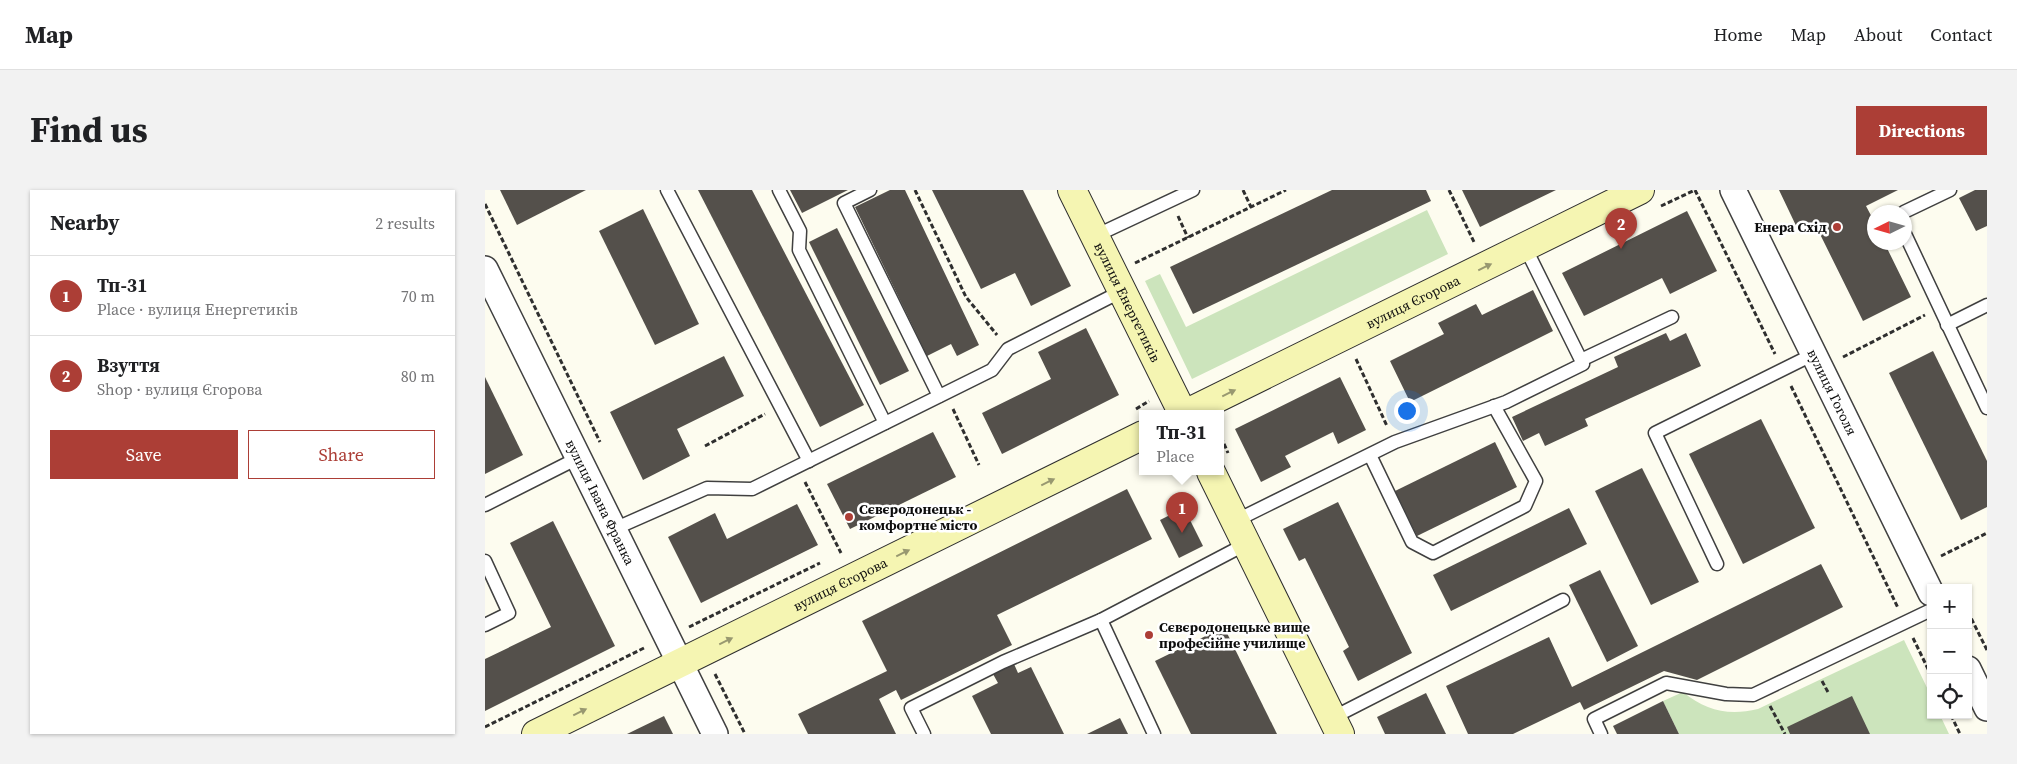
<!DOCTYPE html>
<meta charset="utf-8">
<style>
body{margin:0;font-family:"Source Serif 4",serif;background:#f2f2f2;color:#202124}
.controls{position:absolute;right:15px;bottom:15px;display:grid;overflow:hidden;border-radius:0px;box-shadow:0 1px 4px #0004}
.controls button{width:45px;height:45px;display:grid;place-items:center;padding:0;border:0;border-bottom:1px solid #e0e0e0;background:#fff;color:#202124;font:25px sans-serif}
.compass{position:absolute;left:1382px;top:15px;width:45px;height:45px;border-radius:50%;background:#fff;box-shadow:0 1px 4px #0004;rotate:265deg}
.you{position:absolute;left:921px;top:220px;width:18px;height:18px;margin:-12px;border:4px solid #fff;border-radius:50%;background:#1a73e8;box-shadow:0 0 0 8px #1a73e833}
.badge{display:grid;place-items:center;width:32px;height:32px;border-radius:50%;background:#ac3e36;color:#fff;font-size:16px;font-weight:700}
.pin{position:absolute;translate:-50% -41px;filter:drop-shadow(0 1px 2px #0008)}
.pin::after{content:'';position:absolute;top:26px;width:18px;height:15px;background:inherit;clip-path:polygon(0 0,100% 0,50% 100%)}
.popup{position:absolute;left:654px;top:220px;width:85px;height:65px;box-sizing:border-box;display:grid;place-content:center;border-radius:0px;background:#fff;filter:drop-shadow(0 1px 4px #0005);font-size:16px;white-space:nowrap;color:#757577}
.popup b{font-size:19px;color:#202124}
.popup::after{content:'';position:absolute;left:50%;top:100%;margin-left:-10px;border:10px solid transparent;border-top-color:#fff}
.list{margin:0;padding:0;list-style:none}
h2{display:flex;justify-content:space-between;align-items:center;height:65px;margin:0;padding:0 20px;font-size:21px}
h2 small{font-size:16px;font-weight:400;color:#757577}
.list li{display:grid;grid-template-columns:32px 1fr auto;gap:15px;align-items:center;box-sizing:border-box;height:80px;padding:0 20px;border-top:1px solid #e0e0e0}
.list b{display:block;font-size:19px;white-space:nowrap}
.list p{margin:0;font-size:16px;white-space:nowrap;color:#757577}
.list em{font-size:16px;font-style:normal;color:#757577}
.actions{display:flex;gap:10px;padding:15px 20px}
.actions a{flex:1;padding:11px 0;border:1px solid #ac3e36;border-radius:0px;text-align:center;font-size:18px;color:#ac3e36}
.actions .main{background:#ac3e36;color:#fff}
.icon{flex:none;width:28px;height:28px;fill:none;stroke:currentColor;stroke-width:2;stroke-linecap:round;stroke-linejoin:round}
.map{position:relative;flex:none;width:1502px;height:544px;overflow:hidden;border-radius:0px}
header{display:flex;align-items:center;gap:30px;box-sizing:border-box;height:70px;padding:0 25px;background:#fff;border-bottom:1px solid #e0e0e0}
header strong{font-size:24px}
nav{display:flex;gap:28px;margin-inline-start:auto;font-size:18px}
.intro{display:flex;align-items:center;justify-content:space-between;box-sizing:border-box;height:120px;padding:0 30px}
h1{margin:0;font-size:35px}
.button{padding:12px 22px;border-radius:0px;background:#ac3e36;color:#fff;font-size:18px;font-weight:700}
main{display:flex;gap:30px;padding:0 30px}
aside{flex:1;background:#fff;border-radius:0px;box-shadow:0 1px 4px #0004}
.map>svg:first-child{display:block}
.green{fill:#cce4bc}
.building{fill:#54504b}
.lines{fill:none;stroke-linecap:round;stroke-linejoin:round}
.lane-casing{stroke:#404040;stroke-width:15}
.street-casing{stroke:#404040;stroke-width:28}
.secondary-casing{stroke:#2f2f2f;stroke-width:30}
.path{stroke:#2f2f2f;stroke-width:3;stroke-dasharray:5 2.5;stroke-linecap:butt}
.lane{stroke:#fff;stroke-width:12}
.street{stroke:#fff;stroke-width:25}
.secondary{stroke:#f5f5b2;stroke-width:28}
.oneway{fill:#989870}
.poi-dot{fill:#ac3e36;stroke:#fff;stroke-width:2}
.labels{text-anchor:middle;stroke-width:5;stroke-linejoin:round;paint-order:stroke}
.poi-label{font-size:14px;font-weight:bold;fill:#0d0d0d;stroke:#fff;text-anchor:start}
.street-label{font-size:14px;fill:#0d0d0d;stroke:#fff}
</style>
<header>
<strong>Map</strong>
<nav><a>Home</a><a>Map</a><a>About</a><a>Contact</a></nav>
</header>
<div class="intro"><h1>Find us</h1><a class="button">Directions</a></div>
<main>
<aside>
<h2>Nearby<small>2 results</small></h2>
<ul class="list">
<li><span class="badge">1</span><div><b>Тп-31</b><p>Place · вулиця Енергетиків</p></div><em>70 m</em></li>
<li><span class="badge">2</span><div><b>Взуття</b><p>Shop · вулиця Єгорова</p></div><em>80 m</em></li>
</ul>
<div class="actions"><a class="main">Save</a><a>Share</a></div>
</aside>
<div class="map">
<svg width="1502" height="544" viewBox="0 0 1502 544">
<rect width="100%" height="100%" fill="#fdfcef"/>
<g class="green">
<polygon points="942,20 963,64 707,189 660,91 675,84 701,137"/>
<path d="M1419 450 1446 506V525H1455L1464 544H1194L1178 511 1198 502C1221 521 1244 526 1273 519Z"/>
</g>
<g class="building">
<polygon points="15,0 101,0 32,35"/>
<polygon points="213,0 267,0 379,215 335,237"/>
<polygon points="305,0 363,0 317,23"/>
<polygon points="405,0 420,0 494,155 472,166 466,154 442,166 370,17"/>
<polygon points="447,0 538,0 586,96 546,116 530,83 496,99"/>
<polygon points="847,0 941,0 946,11 708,124 685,77"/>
<polygon points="977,0 1071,0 995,37"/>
<polygon points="1294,0 1413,0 1381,16 1390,33 1390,52 1399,52 1426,107 1378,131 1331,36 1315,44"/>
<polygon points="1490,0 1502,0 1502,36 1491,41 1474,8"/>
<polygon points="158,19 214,134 170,155 114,41"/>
<polygon points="1202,21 1232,81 1185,104 1177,88 1099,126 1077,83"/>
<polygon points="352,38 424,181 395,195 324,52"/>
<polygon points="1048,100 1068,141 925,212 905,171 959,144 953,133 991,114 997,125"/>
<polygon points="601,138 634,205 517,264 497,223 566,189 553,162"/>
<polygon points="1181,143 1185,151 1201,143 1216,176 1100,229 1103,236 1060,256 1054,243 1038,251 1027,227 1133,177 1129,167"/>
<polygon points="1448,161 1502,271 1502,317 1476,330 1404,183"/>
<polygon points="239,166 259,206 192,239 205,266 158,290 125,222"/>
<polygon points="0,187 38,265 0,284"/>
<polygon points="855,187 881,240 853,254 848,242 800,266 806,277 776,292 750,239"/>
<polygon points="1276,229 1330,338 1258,374 1204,264"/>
<polygon points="448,242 471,287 365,339 342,294"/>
<polygon points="1010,252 1032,297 932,346 910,301"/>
<polygon points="1157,278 1214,392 1166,415 1110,301"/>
<polygon points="642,299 667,349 512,425 527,455 416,510 411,500 394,509 411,544 323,544 313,524 402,481 377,431"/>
<polygon points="853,312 927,463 873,491 858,461 864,457 820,368 814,371 798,339"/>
<polygon points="312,314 333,355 216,413 183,347 230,323 242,349"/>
<polygon points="699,318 718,356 694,368 675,330"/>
<polygon points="1084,318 1102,354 966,421 948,385"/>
<polygon points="68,331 130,456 0,521 0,469 66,437 25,353"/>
<polygon points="1336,374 1358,417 1212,490 1179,481 1099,520 1095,512 1028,544 983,544 961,496 1064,447 1087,497"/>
<polygon points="1115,380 1153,456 1122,472 1084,395"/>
<polygon points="739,437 792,544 706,544 670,471"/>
<polygon points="529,474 533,483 546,477 579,544 506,544 487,506 513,493 508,484"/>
<polygon points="941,503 961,544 900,544 892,527"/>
<polygon points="1367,506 1385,544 1305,544 1302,537"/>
<polygon points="1178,511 1194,544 1132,544 1128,536"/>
<polygon points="179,526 188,544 142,544"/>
<polygon points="635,528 643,544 602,544"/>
</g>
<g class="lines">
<g class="lane-casing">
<g id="lane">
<polyline points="182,0 324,271"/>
<polyline points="294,0 315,41 314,60 400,233"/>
<polyline points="385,0 359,13 454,206"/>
<polyline points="1419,22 1465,0"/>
<polyline points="1420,44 1502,218"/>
<polyline points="610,46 708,0"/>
<polyline points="1462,135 1502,115"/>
<polyline points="1096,170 1187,127"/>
<polyline points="885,265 927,352 948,363 1040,316 1051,291 1009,216"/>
<polyline points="0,315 93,268"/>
<polyline points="750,331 910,252 1021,212 1098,174 1040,57"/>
<polyline points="129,339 222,298 267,299 507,180 523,159 637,101"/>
<polyline points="0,371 24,423 0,435"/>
<polyline points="1232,374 1170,243 1329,164"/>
<polyline points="616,430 669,544"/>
<polyline points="847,528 1078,410"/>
<polyline points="439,544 426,518 518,472 616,430 761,354"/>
<polyline points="1116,544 1109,529 1181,493 1241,504 1268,505 1446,420"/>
</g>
</g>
<g class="street-casing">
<g id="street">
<path id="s1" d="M1248 0 1446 403"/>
<path id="s2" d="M0 79 230 544"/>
<polyline points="1483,479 1502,518"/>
</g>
</g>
<g class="secondary-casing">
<g id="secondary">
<path id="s3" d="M587 0 698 224"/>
<path id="s4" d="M700 224 1155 0"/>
<polyline points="726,282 855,544"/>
<path id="s5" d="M51 544 658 245"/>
</g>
</g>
<g class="path">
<polyline points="430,0 481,107 512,145"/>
<polyline points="758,0 766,17"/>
<polyline points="964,0 990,54"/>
<polyline points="1210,0 1290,164"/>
<polyline points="0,14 115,252"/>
<polyline points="1176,16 1210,0"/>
<polyline points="693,26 703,48"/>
<polyline points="650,73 801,0"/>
<polyline points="1358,167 1440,125"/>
<polyline points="871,169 902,236"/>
<polyline points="1306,196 1413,418"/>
<polyline points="468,219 494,275"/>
<polyline points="651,219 664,211"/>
<polyline points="736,247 743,263"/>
<polyline points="220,256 280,224"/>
<polyline points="320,292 356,363"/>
<polyline points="1456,366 1502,343"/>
<polyline points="1483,422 1502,460"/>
<polyline points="204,437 335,373"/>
<polyline points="1428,448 1446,485"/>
<polyline points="230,484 260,544"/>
<polyline points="1337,491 1344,504"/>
<polyline points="1285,516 1300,544"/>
<polyline points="1466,525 1475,544"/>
<polyline points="0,537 161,457"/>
</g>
<use href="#lane" class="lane"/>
<use href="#street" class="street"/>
<use href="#secondary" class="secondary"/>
</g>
<defs><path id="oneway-solid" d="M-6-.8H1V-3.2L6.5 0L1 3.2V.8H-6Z" transform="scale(1.25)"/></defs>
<g class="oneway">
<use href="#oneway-solid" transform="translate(1000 77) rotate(-26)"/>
<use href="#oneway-solid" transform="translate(744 203) rotate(-26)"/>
<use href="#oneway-solid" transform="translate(563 292) rotate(-26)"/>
<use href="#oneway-solid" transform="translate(418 363) rotate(-26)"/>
<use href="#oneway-solid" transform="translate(241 451) rotate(-26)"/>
<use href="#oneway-solid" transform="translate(95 522) rotate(-26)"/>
</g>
<g class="poi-dot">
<circle cx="1352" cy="37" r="5"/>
<circle cx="364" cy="327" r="5"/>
<circle cx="664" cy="445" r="5"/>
</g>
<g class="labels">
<g class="poi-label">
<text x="1342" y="42" text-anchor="end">Енера Схід</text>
<text x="374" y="324">Сєвєродонецьк -<tspan x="374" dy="16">комфортне місто</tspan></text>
<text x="674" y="442">Сєвєродонецьке вище<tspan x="674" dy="16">професійне училище</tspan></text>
</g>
<g class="street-label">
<text dy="5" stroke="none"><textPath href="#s3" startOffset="125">вулиця Енергетиків</textPath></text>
<text dy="5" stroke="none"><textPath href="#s4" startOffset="254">вулиця Єгорова</textPath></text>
<text dy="5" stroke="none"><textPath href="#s1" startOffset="225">вулиця Гоголя</textPath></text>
<text dy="5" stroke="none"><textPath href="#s2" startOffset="260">вулиця Івана Франка</textPath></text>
<text dy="5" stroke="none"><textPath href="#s5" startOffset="339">вулиця Єгорова</textPath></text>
</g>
</g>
</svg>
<div class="controls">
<button>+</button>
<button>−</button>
<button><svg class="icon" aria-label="locate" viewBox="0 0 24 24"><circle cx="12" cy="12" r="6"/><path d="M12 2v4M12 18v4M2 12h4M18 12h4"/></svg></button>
</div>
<svg class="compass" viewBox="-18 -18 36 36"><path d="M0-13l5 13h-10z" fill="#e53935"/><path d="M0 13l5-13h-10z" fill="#757577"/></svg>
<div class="you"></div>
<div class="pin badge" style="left:697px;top:343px">1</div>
<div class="popup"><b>Тп-31</b>Place</div>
<div class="pin badge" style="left:1136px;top:59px">2</div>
</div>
</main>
